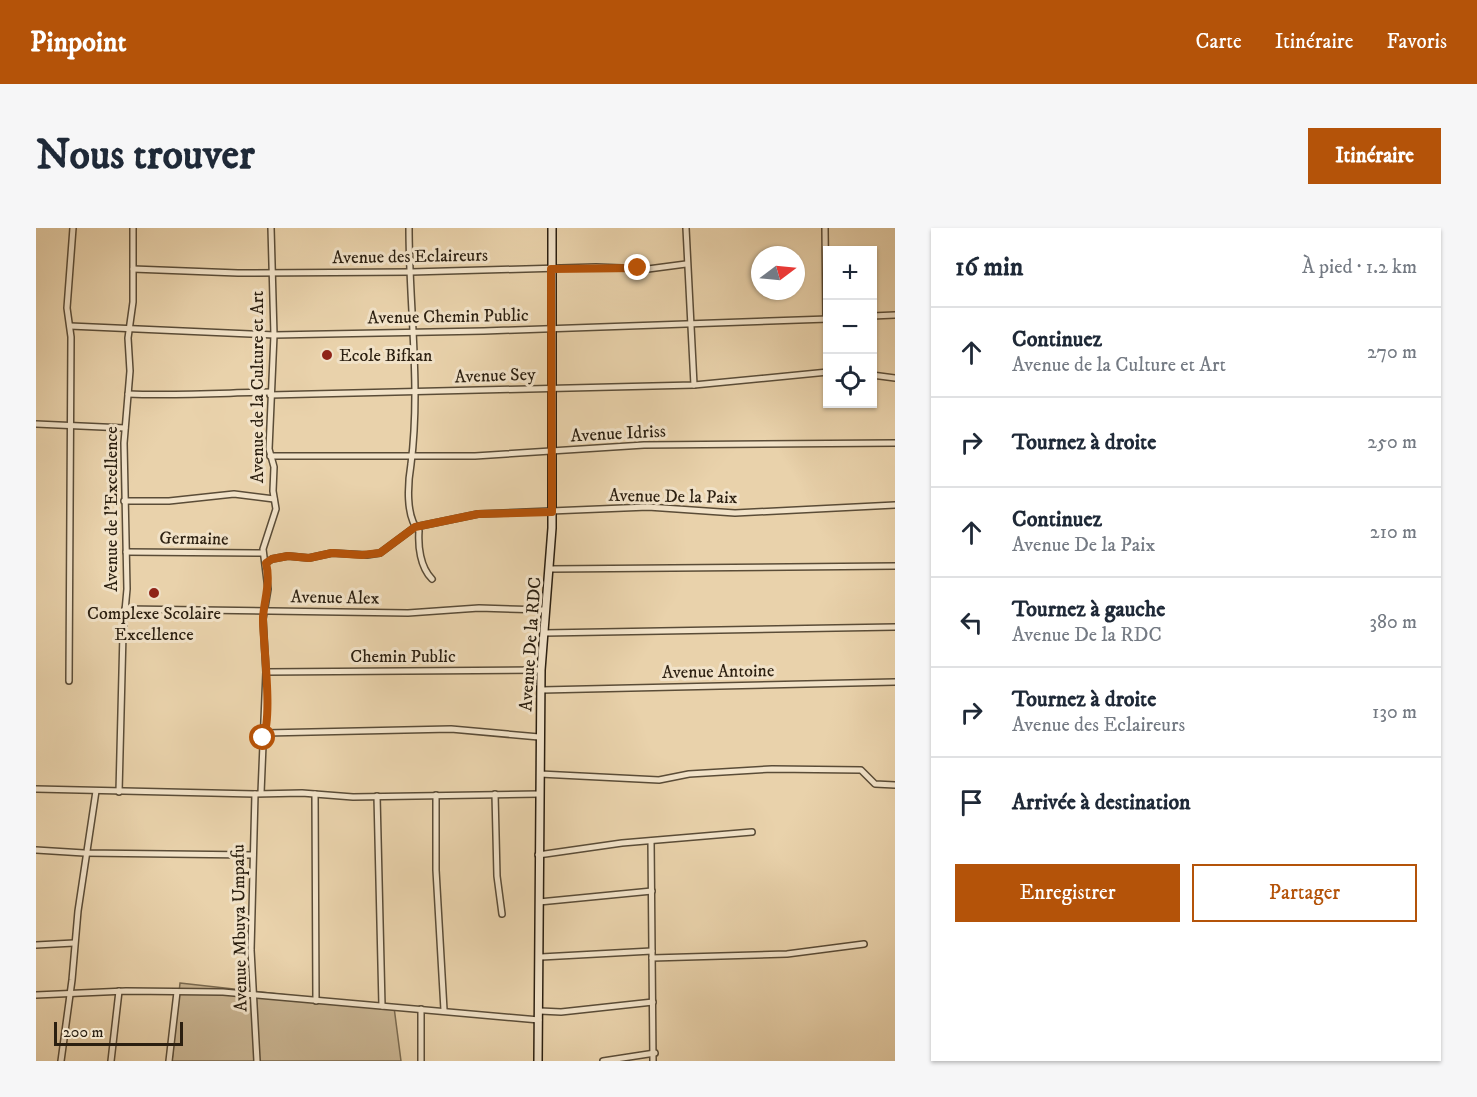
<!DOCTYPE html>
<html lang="fr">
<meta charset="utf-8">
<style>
body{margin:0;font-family:"IM FELL DW Pica",serif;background:#f6f6f7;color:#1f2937}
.controls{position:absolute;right:18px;top:18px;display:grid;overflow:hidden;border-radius:0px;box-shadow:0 2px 4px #0004}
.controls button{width:54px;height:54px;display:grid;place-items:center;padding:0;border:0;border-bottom:2px solid #e0e1e3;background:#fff;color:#1f2937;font:30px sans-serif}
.compass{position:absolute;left:715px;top:18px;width:54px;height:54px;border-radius:50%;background:#fff;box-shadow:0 2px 4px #0004;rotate:74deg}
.scale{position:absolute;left:18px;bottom:15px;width:129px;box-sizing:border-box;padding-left:6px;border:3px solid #2b1f10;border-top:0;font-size:16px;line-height:21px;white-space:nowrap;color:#2b1f10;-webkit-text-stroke:4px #f1e2c8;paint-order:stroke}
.stop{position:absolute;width:18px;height:18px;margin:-14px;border:4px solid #b45309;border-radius:50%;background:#fff}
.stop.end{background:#b45309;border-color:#fff;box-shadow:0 2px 6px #0008}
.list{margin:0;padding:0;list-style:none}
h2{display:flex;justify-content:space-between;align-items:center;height:78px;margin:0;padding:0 24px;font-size:26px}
h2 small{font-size:20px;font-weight:400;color:#747a83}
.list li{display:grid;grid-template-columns:39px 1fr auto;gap:18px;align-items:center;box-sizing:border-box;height:90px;padding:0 24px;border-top:2px solid #e0e1e3}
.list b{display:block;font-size:22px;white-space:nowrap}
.list p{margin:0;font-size:20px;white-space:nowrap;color:#747a83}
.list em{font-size:20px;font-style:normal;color:#747a83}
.actions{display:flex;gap:12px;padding:18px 24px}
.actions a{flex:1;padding:14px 0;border:2px solid #b45309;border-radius:0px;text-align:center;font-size:21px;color:#b45309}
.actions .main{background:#b45309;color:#fff}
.icon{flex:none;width:33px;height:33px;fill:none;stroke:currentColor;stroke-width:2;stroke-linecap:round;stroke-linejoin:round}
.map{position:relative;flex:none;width:859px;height:833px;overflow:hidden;border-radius:0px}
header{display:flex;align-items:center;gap:36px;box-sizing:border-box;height:84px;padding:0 30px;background:#b45309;color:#fff}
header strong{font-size:28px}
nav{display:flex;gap:33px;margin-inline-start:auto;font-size:21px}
.intro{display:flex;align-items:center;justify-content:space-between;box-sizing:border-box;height:144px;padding:0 36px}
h1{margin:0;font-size:42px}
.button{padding:15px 27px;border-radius:0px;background:#b45309;color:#fff;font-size:21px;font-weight:700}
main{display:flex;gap:36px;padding:0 36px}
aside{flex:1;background:#fff;border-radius:0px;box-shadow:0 2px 4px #0004}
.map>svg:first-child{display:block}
.green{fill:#c9b491;stroke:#7a6a50;stroke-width:1.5}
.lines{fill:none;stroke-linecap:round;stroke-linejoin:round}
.street-casing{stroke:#5a4c37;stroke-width:8}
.secondary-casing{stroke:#2b1f10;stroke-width:10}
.street{stroke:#f1e2c8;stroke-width:5}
.secondary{stroke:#f1e2c8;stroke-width:7}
.route{stroke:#b45309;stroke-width:8}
.poi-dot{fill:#8f2418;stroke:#f1e2c8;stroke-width:2}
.labels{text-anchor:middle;stroke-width:6;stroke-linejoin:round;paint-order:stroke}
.street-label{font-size:18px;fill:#2b1f10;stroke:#f1e2c8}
.poi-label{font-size:18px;fill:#2b1f10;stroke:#f1e2c8;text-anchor:start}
</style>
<header>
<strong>Pinpoint</strong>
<nav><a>Carte</a><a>Itinéraire</a><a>Favoris</a></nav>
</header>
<div class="intro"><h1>Nous trouver</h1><a class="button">Itinéraire</a></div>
<main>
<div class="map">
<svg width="859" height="833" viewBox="0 0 859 833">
<rect width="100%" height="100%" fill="#e9d2ab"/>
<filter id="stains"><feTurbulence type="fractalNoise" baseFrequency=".00333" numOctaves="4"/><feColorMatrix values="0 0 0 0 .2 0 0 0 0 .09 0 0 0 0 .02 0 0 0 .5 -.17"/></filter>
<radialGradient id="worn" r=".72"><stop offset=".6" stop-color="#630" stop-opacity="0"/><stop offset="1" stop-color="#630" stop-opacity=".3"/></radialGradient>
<polygon class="green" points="144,755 358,779 365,833 136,833"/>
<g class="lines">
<g class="street-casing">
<g id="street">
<path d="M373 0C373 78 385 158 375 236 372 254 369 289 383 303 382 318 384 339 396 351"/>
<polyline points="650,0 658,157"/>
<polyline points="789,0 790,91"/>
<polyline points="97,41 202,45 375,44 560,39 612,41 650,36"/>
<polyline points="836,88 859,87"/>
<polyline points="34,98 238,107 448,103 792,91"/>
<polyline points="836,147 859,150"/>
<path d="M92 166C140 168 187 165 234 164"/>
<polyline points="234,167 658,157 792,144"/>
<polyline points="0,196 89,200"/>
<polyline points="234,228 439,228 608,217 859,215"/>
<polyline points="88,273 133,273 198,266 238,271"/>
<polyline points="90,324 226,325"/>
<polyline points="230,335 236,331 252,328 273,330 296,325 331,327 344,325 379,299 442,286 612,279 699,285 859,277"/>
<polyline points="514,341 859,338"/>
<polyline points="89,381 372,385 443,380 509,382"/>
<polyline points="508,405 859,399"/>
<polyline points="230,444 505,442"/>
<polyline points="33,453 35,109 31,80 37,0"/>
<polyline points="506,462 859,454"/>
<polyline points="229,505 415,501 503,509"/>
<polyline points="504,546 623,552 653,546 736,541 825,542 839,556 859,557"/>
<polyline points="0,561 219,566 266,565 317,569 503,566"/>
<polyline points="83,564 87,405 91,361 88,215 94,143 92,110 97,74 97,0"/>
<polyline points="225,565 230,444 227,391 232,361 227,321 240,281 237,263 238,239 233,221 238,107 235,0"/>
<polyline points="219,566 215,722 221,833"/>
<polyline points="279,566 280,773"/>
<polyline points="459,566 461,648 466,686"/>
<polyline points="400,567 400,642 408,782"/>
<polyline points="341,568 346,778"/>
<polyline points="615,613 617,833"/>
<polyline points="0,622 48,625 217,627"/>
<polyline points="502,627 586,615 716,604"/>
<polyline points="503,674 616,663"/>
<polyline points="0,717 38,715"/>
<polyline points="505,729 616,723"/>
<polyline points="616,730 751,726 828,716"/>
<polyline points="0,767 90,763 187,764 503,792"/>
<polyline points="504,783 525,784 617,774"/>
<polyline points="25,833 36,752 42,683 60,563"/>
<polyline points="75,833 83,763"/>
<polyline points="133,833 141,764"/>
<polyline points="385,833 385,781"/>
<polyline points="567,833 619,825"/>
</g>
</g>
<g class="secondary-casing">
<polyline id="secondary" points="502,833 505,442 516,300 516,0"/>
</g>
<use href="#street" class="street"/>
<use href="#secondary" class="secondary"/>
</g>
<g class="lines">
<path class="route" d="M227 510C237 488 227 417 227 390 228 372 235 355 230 335L236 331 252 328 273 330 296 325 326 327 344 325 379 299 442 286 516 284 515 41 602 40"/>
</g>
<g class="poi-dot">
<circle cx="291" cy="127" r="6"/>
<circle cx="118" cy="365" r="6"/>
</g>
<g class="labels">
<g class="street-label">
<text transform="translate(374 28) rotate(-1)" y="6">Avenue des Eclaireurs</text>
<text transform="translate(412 88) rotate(-1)" y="6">Avenue Chemin Public</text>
<text transform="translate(459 147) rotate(-2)" y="6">Avenue Sey</text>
<text transform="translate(221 159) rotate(-90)" y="6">Avenue de la Culture et Art</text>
<text transform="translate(582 205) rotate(-3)" y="6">Avenue Idriss</text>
<text transform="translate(637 268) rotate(1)" y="6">Avenue De la Paix</text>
<text transform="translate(75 281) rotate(-90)" y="6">Avenue de l'Excellence</text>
<text transform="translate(158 310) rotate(1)" y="6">Germaine</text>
<text transform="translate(299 369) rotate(1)" y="6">Avenue Alex</text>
<text transform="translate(494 416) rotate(-86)" y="6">Avenue De la RDC</text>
<text x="367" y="434">Chemin Public</text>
<text transform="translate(682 443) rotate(-1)" y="6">Avenue Antoine</text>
<text transform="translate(203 700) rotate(-91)" y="6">Avenue Mbuya Umpafu</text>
</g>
<g class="poi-label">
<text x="303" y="133">Ecole Bifkan</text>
<text x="118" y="391" text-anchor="middle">Complexe Scolaire<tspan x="118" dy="21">Excellence</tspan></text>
</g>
</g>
<rect width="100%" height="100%" filter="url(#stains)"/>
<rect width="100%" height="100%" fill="url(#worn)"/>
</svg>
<div class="controls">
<button>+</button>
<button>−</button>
<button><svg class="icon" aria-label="locate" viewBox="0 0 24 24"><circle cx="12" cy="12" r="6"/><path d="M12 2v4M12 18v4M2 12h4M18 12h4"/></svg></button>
</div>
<svg class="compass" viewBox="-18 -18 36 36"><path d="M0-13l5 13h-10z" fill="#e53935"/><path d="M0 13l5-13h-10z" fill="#747a83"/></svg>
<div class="scale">200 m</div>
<div class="stop" style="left:227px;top:510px"></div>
<div class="stop end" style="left:602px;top:40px"></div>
</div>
<aside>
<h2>16 min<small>À pied · 1.2 km</small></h2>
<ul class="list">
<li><svg class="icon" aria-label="ahead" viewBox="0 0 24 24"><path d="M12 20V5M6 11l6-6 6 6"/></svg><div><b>Continuez</b><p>Avenue de la Culture et Art</p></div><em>270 m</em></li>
<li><svg class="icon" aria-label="right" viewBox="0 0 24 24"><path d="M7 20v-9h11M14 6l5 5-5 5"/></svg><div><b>Tournez à droite</b></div><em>250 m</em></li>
<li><svg class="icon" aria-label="ahead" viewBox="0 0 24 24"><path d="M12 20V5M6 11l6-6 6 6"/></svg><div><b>Continuez</b><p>Avenue De la Paix</p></div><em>210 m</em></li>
<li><svg class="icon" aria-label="left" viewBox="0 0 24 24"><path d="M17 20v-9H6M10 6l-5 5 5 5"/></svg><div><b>Tournez à gauche</b><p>Avenue De la RDC</p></div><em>380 m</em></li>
<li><svg class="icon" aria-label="right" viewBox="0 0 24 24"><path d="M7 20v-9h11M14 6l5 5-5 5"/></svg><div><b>Tournez à droite</b><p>Avenue des Eclaireurs</p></div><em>130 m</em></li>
<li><svg class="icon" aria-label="arrive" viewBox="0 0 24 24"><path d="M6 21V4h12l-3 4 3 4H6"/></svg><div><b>Arrivée à destination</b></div></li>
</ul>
<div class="actions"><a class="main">Enregistrer</a><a>Partager</a></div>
</aside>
</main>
